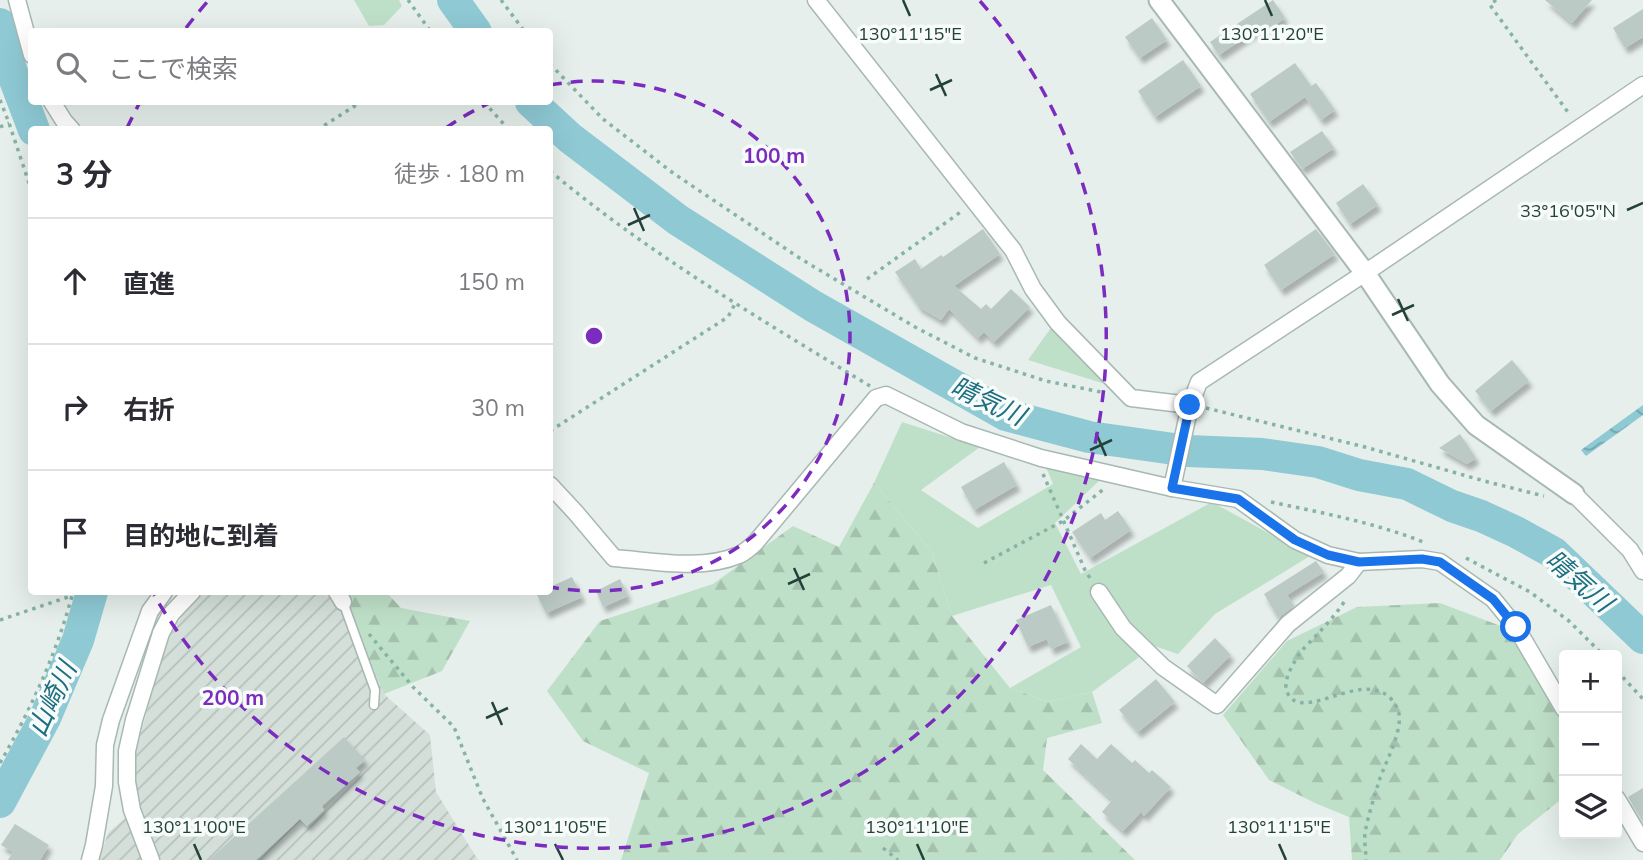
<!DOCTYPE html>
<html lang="ja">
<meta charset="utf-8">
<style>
body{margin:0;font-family:Mulish,"Noto Sans JP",sans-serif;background:#f2f2f3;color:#2b2b33}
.controls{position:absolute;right:21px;bottom:21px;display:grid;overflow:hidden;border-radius:7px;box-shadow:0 7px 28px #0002}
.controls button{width:63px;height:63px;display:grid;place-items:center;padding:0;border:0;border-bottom:2px solid #e1e1e2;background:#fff;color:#2b2b33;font:35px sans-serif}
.stop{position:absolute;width:21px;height:21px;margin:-16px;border:5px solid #1a73e8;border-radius:50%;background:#fff}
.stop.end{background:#1a73e8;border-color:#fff;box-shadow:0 2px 7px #0008}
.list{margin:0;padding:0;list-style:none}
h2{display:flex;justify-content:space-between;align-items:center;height:91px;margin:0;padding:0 28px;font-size:30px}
h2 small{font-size:23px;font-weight:400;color:#7c7c81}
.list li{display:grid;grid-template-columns:46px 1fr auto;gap:21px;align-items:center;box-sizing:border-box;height:126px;padding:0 28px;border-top:2px solid #e1e1e2}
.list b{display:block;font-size:26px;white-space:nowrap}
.list em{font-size:23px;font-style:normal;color:#7c7c81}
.icon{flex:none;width:38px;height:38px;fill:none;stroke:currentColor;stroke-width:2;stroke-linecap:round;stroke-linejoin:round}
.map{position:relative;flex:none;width:1643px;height:860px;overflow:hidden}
.search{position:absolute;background:#fff;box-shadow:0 7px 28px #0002;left:28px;top:28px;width:525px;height:77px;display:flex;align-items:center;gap:18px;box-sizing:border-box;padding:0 24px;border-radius:7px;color:#7c7c81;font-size:26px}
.panel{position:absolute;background:#fff;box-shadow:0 7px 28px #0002;left:28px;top:126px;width:525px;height:469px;border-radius:7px}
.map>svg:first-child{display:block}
.industrial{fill:url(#industrial-furrows)}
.green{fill:#bfe0c8}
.forest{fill:url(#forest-firs)}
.water{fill:url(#water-waves)}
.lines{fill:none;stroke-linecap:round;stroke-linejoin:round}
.river{stroke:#8ec9d4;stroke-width:32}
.building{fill:#bbcac4;filter:url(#shadow)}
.service-casing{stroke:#a8b8b2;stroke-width:11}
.minor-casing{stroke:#a8b8b2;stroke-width:19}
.tertiary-casing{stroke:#a8b8b2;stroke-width:23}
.path{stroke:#86b3a5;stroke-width:3.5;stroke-dasharray:3.5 5;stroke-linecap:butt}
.service{stroke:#fff;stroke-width:8}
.minor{stroke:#fff;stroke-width:16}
.tertiary{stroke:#fff;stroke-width:19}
.route{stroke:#1a73e8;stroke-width:9}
.ticks{fill:none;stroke:#24423a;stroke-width:2.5}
.ring{fill:none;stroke:#7b2cbf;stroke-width:3.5;stroke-dasharray:12 9}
.labels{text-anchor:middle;stroke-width:7;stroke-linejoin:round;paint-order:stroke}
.water-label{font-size:26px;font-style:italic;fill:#1c6f80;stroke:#f7fbf9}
.ticks-label{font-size:18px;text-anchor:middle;fill:#24423a;stroke:#f7fbf9;stroke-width:7;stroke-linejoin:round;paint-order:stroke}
.centre{fill:#7b2cbf;stroke:#f7fbf9;stroke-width:3.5}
.ring-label{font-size:21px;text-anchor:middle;font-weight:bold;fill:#7b2cbf;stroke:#f7fbf9;stroke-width:7;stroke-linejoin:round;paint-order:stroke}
</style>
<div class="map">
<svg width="1643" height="860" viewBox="0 0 1643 860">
<defs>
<pattern id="industrial-furrows" width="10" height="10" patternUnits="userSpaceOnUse" patternTransform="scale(1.75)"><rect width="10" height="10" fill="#d4dfda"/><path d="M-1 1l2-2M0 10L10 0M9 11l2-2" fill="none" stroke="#b6c1bc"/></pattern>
<pattern id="forest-firs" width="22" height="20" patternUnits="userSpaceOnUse" patternTransform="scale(1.75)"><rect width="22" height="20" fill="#bfe0c8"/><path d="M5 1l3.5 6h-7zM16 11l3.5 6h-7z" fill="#a4c1ad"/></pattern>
<pattern id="water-waves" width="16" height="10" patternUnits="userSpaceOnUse" patternTransform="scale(1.75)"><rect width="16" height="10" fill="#8ec9d4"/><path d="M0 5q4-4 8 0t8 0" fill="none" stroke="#74a5ad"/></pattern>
<filter id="shadow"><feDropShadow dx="3.5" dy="6" stdDeviation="2" flood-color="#0004"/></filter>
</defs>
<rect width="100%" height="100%" fill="#e6efeb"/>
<polygon class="industrial" points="206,592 326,592 362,642 384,694 430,735 436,792 478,860 99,860 108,833 138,807 133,761 165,646 186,608"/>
<g class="green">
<polygon points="354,0 399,0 402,6 384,25 369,26"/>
<polygon points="1058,318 1131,392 1028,360"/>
<polygon points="902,422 980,447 921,490 978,528 1053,484 1045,465 1104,476 1055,523 1081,574 1212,502 1310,556 1215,614 1178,654 1154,646 1092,692 1048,702 1010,688 1081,647 1051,585 952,616 932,552 874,483"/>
</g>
<g class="forest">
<polygon points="874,483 932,552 952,616 1010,688 1048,702 1092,692 1102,723 1047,738 1043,770 1135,860 621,860 649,773 583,741 547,691 600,621 713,584 793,526 839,547"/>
<polygon points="326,592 386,592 401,608 470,621 442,671 384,694 362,642"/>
<polygon points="1440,603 1506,628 1564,724 1564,797 1518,834 1500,860 1352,860 1349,817 1315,803 1269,780 1223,715 1287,641 1357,607"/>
</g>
<polygon class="water" points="1643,405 1643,415 1586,456 1581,450"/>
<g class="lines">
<g class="river">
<polyline points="453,0 476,32"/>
<polyline points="0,24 7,59 34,130"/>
<polyline points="531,102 570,138 678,220 813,306 1006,415 1089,437 1188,451 1262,454 1318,462 1359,475 1407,484 1452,506 1481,516 1516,532 1554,553 1643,638"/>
<polyline points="0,802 45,718 78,640 92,592"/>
</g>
</g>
<g class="building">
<polygon points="1273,0 1285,18 1269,29 1265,24 1219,55 1210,42"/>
<polygon points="1545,0 1592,0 1572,23"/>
<polygon points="1643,9 1643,37 1625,48 1613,28"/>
<polygon points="1152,18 1167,40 1140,58 1125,37"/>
<polygon points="1183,60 1201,86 1155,117 1138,91"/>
<polygon points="1295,63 1311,86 1316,83 1335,110 1321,120 1305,97 1269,122 1250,94"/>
<polygon points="1322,131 1334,148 1302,169 1290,152"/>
<polygon points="1363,184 1378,205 1350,224 1336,203"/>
<polygon points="983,229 1000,254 954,286 981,309 986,304 991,309 1011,289 1030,307 994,342 984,332 978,338 949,309 941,320 919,307 895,272 915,259 921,269 941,255 943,257"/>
<polygon points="1316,229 1335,254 1281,290 1264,265"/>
<polygon points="1512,360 1529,381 1491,411 1475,391"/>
<polygon points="1460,434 1476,458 1467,464 1439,448"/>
<polygon points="1004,462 1017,485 974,510 961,487"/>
<polygon points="1118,511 1131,530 1090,558 1072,532 1101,513 1105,520"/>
<polygon points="1316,561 1324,572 1287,595 1294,606 1278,618 1264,594"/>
<polygon points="572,577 582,597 546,613 536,593 550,592 550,587"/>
<polygon points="620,579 628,596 603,607 596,591"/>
<polygon points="1051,605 1068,642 1051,649 1047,639 1028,647 1016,620"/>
<polygon points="1215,638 1231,655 1203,683 1187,666"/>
<polygon points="1156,679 1175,702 1138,732 1119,710"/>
<polygon points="344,737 365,760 356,768 360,772 322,806 324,810 307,826 300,819 256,860 209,860"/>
<polygon points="1081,744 1097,759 1111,744 1132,763 1135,760 1149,773 1152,770 1171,787 1144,816 1141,812 1123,831 1102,812 1112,800 1068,759"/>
<polygon points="1643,788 1643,822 1628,797"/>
<polygon points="15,824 49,845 40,860 8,860 13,852 1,845"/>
</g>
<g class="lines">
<g class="service-casing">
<polyline id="service" points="343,602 375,690 374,705"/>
</g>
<g class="minor-casing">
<g id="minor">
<polyline points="17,0 32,55"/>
<polyline points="816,0 1013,250 1033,289 1058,323 1131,398 1190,405"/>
<polyline points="52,102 64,121 72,130"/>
<path d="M550 485 576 513 614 558C654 561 701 571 739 555 745 552 751 547 756 542L876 398 886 395 961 432 1041 458 1172 488 1238 499 1295 540 1328 555 1359 562 1422 559 1440 562 1493 599 1516 627 1564 709"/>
<polyline points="1172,488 1190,405 1199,382 1365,273 1643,85"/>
<polyline points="1574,494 1630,550 1643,571"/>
<polyline points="337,592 343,602"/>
<polyline points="1099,592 1123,628 1163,667 1217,705 1288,624 1348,576 1359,562"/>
<polyline points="1617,799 1643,843"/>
<polyline points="90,860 94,845 104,786 105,745 111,720 150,611 164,592"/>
<polyline points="151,860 132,810 127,782 127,751 134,720 161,633 171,614 192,592"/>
</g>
</g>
<g class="tertiary-casing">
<polyline id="tertiary" points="1159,0 1365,273 1440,384 1476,425 1574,494"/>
</g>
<g class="path">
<polyline points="408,0 431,32"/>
<polyline points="501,0 525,32"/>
<polyline points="1496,0 1490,5 1570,115"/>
<polyline points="550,64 603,119 673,173 801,259 915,327 975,358 1046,381 1101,392"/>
<polyline points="0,100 9,123 32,192"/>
<polyline points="484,102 509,130"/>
<polyline points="0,127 9,123"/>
<polyline points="317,130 361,102"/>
<path d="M550 171C648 253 760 319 870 386"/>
<polyline points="867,279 962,211"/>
<polyline points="1206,408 1365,447 1488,482 1544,496"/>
<polyline points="550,431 728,317 735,304"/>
<polyline points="1043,474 1085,570 1090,578"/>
<path d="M1271 502C1323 513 1376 523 1426 543"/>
<polyline points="1466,558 1530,592 1569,621 1603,655"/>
<polyline points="984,563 1063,521 1105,488"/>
<path d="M1344 602C1335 616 1324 627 1313 639 1307 645 1300 652 1296 659 1290 670 1282 683 1288 694 1303 722 1359 672 1388 696 1393 700 1398 708 1399 714 1402 733 1385 763 1379 781 1374 798 1368 816 1365 833 1364 842 1366 851 1366 860"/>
<polyline points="0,620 71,596"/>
<polyline points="369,634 413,687 454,727 483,799 517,860"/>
<polyline points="1617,671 1643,699"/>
<path d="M0 763C31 709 57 653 73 592"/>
<polyline points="883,848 898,860"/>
</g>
<use href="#service" class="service"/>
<use href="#minor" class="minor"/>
<use href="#tertiary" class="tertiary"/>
</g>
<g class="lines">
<polyline class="route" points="1190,405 1172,488 1238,499 1295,540 1328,555 1359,562 1422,559 1440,562 1493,599 1516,627"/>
</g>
<path class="ticks" d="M903 0 910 16M1265 0 1272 16M936 74 946 96M930 90 952 80M634 208 644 231M1627 210 1643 203M628 225 650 215M1398 299 1408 321M1392 315 1414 305M1096 433 1106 456M1090 450 1112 440M794 568 804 590M788 584 810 574M492 702 502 725M486 718 508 708M194 844 201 860M555 844 563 860M917 844 924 860M1279 844 1286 860"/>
<g class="ring">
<path d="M446 128A255 255 0 0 1 492 102M550 85A255 255 0 1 1 550 587"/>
<path d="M127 128A511 511 0 0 1 139 104M186 28A511 511 0 0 1 208 1M980 1A511 511 0 1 1 154 595"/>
</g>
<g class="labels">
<g class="water-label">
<text transform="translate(988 401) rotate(25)" y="9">晴気川</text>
<text transform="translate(1579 581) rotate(41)" y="9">晴気川</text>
<text transform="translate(52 699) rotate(-65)" y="9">山崎川</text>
</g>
</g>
<g class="ticks-label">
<text x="910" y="40">130°11'15"E</text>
<text x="1272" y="40">130°11'20"E</text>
<text x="1568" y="217">33°16'05"N</text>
<text x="194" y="833">130°11'00"E</text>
<text x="555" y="833">130°11'05"E</text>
<text x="917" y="833">130°11'10"E</text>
<text x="1279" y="833">130°11'15"E</text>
</g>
<circle cx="594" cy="336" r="10" class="centre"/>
<g class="ring-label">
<text x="774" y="163">100 m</text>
<text x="233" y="705">200 m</text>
</g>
</svg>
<div class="controls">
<button>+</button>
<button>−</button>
<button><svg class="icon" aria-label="layers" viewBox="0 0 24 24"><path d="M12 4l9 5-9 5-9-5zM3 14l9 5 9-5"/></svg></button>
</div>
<div class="stop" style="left:1516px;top:627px"></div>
<div class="stop end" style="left:1190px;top:405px"></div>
<div class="search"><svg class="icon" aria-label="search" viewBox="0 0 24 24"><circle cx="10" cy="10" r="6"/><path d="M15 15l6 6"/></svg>ここで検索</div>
<section class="panel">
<h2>3 分<small>徒歩 · 180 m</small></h2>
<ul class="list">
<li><svg class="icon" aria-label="ahead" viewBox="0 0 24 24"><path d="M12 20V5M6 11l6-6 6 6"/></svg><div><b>直進</b></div><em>150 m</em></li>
<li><svg class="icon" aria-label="right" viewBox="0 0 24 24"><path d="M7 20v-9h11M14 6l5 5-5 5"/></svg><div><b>右折</b></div><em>30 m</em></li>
<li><svg class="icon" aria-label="arrive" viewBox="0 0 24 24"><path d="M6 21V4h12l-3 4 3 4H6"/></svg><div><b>目的地に到着</b></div></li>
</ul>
</section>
</div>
